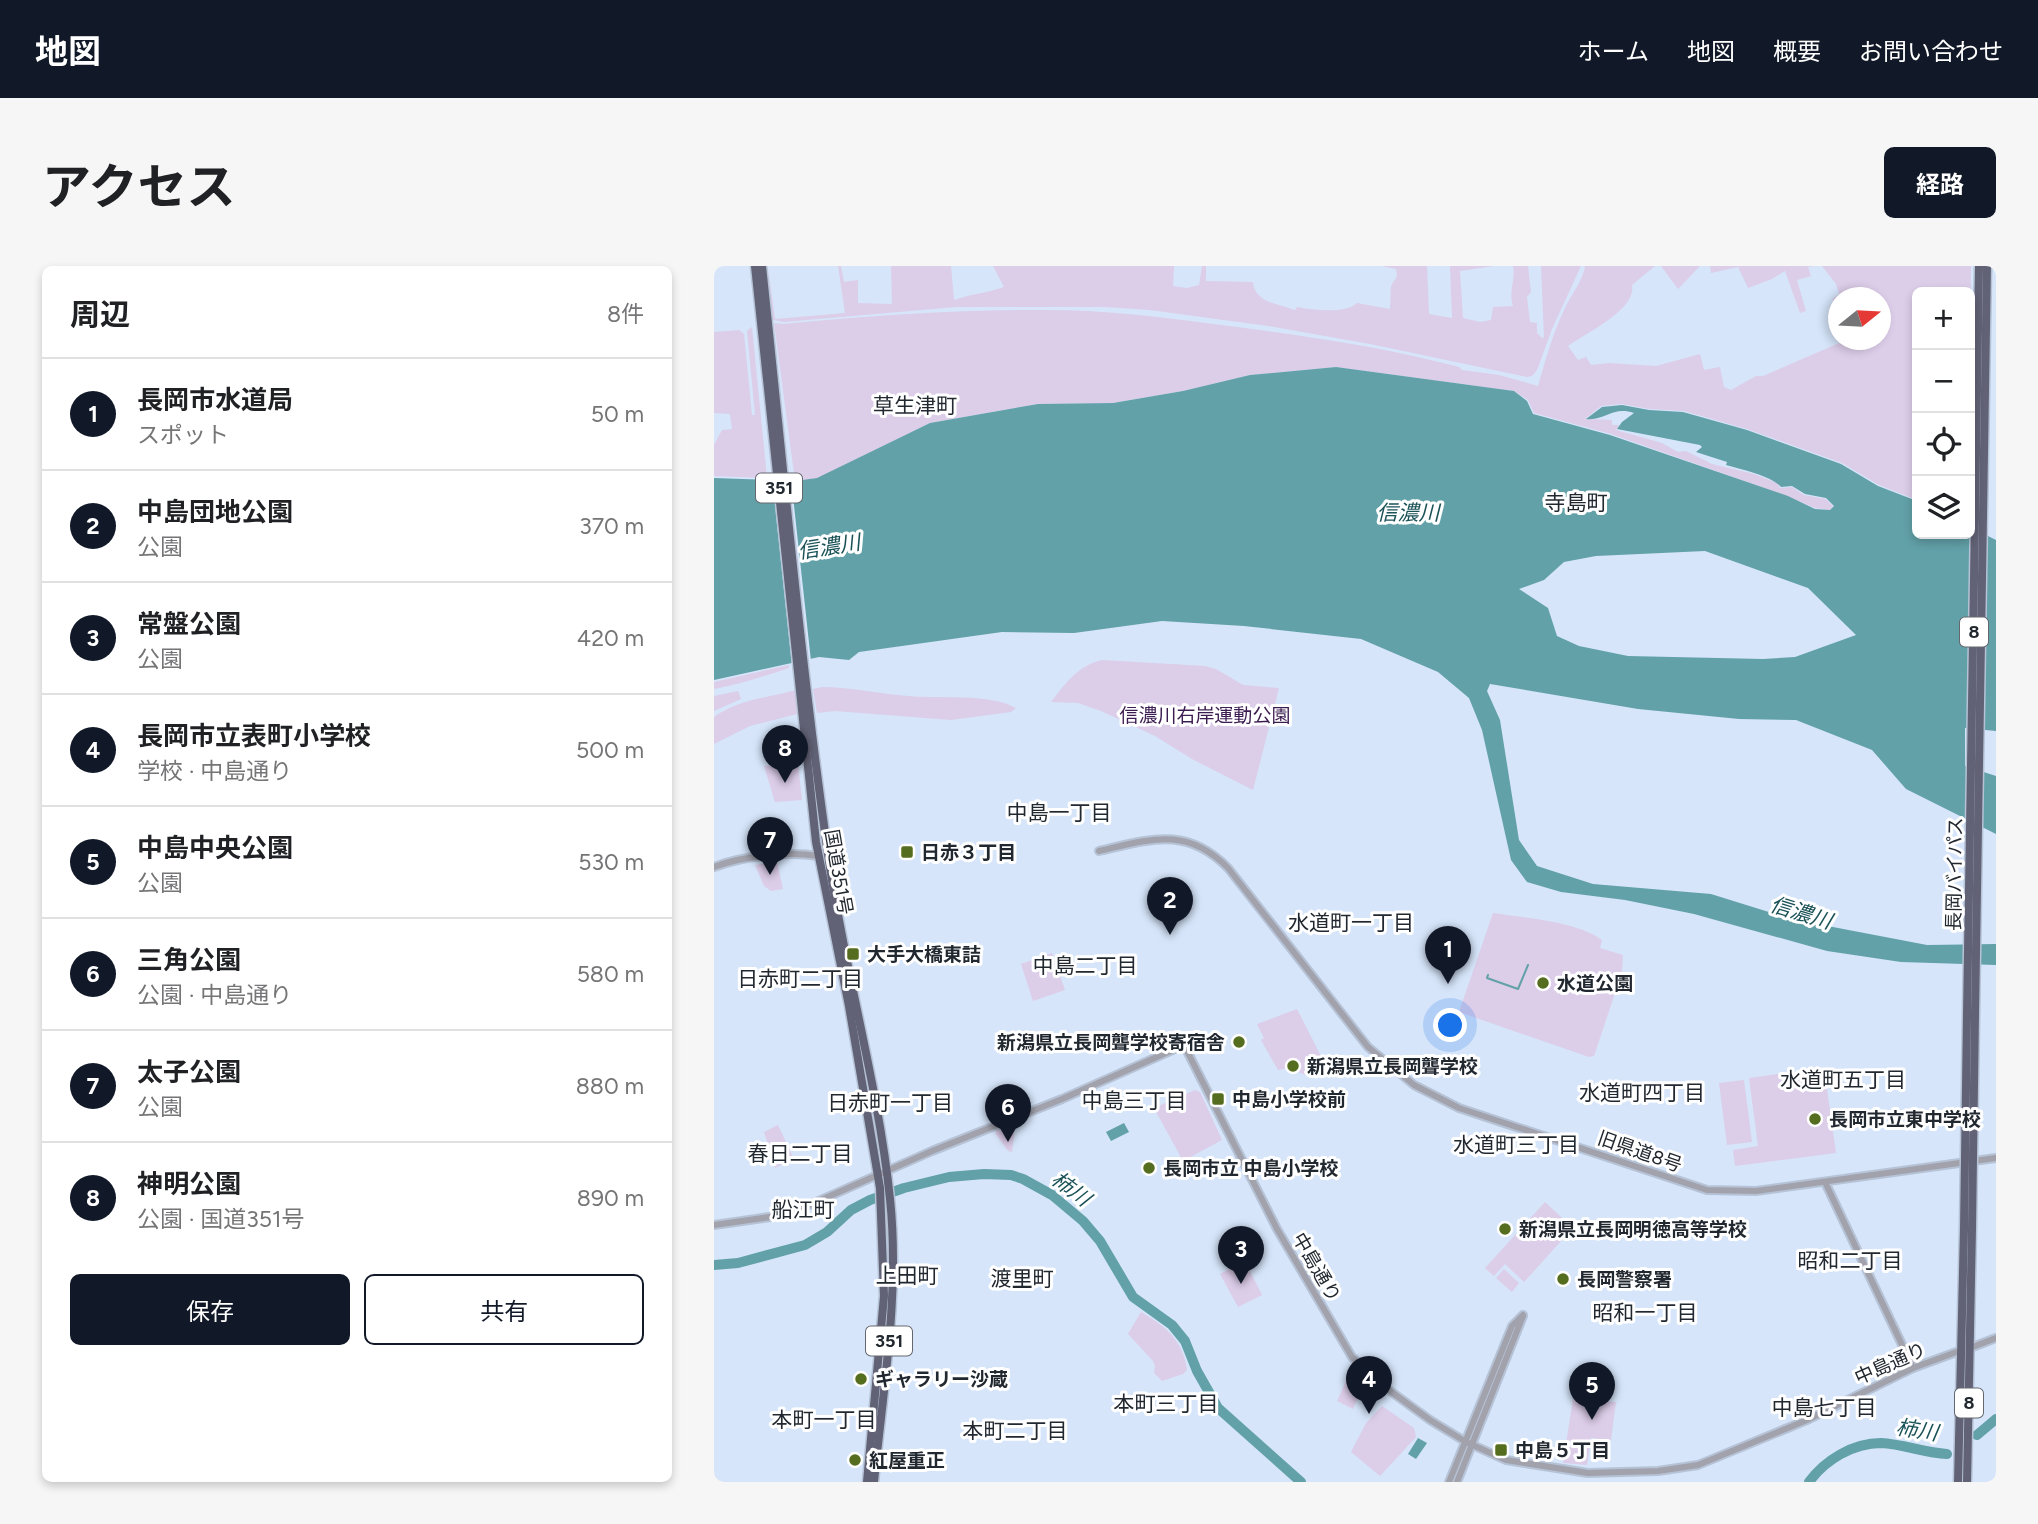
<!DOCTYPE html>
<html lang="ja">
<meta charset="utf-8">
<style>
body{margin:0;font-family:Figtree,"Noto Sans JP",sans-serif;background:#f6f6f6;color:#202124}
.controls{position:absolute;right:21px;top:21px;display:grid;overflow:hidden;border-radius:10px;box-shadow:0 4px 10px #0003}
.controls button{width:63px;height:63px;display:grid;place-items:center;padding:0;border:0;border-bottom:2px solid #e0e0e0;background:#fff;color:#202124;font:35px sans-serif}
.compass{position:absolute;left:1114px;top:21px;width:63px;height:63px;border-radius:50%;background:#fff;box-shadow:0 4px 10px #0003;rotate:72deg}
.you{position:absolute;left:737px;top:760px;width:24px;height:24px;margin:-18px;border:5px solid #fff;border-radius:50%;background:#1a73e8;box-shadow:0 0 0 10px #1a73e833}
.badge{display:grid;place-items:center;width:46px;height:46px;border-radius:50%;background:#111827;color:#fff;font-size:23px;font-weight:700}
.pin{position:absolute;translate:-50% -58px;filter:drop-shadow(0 2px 4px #0008)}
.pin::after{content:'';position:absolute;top:37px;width:24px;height:21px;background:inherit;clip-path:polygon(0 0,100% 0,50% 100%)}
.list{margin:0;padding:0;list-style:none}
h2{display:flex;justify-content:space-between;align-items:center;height:91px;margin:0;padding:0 28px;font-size:30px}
h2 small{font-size:23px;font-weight:400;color:#757577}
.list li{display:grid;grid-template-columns:46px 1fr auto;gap:21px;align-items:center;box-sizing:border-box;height:112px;padding:0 28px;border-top:2px solid #e0e0e0}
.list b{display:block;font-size:26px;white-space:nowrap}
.list p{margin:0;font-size:23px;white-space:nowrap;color:#757577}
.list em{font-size:23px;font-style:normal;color:#757577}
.actions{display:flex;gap:14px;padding:21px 28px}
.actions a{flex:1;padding:16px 0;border:2px solid #111827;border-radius:10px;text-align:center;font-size:24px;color:#111827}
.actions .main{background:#111827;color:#fff}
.icon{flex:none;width:38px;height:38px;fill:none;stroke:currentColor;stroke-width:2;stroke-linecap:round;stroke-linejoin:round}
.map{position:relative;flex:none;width:1282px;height:1216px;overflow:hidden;border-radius:10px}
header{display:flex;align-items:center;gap:42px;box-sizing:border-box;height:98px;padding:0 35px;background:#111827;color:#fff}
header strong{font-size:33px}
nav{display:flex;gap:38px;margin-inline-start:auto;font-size:24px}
.intro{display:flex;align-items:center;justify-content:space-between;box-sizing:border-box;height:168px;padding:0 42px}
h1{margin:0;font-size:49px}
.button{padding:18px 32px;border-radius:10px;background:#111827;color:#fff;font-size:24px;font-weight:700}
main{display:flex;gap:42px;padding:0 42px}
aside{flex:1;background:#fff;border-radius:10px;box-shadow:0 4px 10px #0003}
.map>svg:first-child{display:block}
.green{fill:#dccde9}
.water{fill:#62a1a8;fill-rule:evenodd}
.pier{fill:#d6e5fa}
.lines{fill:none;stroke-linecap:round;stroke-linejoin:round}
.stream{stroke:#62a1a8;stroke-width:2}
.river{stroke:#62a1a8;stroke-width:10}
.tertiary-casing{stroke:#b6c3d6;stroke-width:10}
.trunk-casing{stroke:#b6c3d6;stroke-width:11}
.tertiary{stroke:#a2a2ad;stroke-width:6}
.trunk{stroke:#626276;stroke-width:8}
.trunk-bridge-casing{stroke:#b6c3d6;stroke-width:11;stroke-linecap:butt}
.trunk-bridge{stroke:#626276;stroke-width:8}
.poi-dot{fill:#546d1e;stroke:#fff;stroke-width:2.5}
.labels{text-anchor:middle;stroke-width:6;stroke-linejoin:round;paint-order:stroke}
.shield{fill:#fff;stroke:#64686e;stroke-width:2}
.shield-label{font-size:18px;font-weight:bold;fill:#222830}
.park-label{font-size:19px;fill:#3c1d51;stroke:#fff}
.poi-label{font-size:19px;font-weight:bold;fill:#222830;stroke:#fff;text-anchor:start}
.street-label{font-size:19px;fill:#222830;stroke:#fff}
.neighbourhood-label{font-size:21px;fill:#222830;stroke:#fff}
.water-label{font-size:21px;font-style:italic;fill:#1a5257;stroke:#fff}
</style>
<header>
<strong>地図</strong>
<nav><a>ホーム</a><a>地図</a><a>概要</a><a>お問い合わせ</a></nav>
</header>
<div class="intro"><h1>アクセス</h1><a class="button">経路</a></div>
<main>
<aside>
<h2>周辺<small>8件</small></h2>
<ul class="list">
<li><span class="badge">1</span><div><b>長岡市水道局</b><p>スポット</p></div><em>50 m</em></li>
<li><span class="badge">2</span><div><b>中島団地公園</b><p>公園</p></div><em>370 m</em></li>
<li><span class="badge">3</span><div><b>常盤公園</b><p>公園</p></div><em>420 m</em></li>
<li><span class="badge">4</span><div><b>長岡市立表町小学校</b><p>学校 · 中島通り</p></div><em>500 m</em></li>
<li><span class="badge">5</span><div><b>中島中央公園</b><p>公園</p></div><em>530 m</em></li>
<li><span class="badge">6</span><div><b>三角公園</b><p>公園 · 中島通り</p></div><em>580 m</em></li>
<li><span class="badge">7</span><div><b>太子公園</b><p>公園</p></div><em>880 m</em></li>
<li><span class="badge">8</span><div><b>神明公園</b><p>公園 · 国道351号</p></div><em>890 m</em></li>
</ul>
<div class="actions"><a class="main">保存</a><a>共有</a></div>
</aside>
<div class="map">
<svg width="1282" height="1216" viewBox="0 0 1282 1216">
<rect width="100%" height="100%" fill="#d6e5fa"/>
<g class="green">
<path d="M54 0 61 53 131 47 124 0H127L130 16 144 14V37L178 38 177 0H237L240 34C257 28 273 27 290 21L279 0H460L459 20 473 22 485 19 488 0H492V15L539 16C540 36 564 38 581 44L583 41C598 44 632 48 643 37L676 43 677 20 683 10 682 3 668 0H713L715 48 738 52 736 0H780L746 5 749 52 766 56 777 54 779 41 799 40C794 25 802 14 799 0H814L817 26 813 31 816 56 823 57V67L828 72 830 71 827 0H867L838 63 823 104 818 110 813 111 656 78 554 60 436 44 391 41H242L70 56 59 54Z"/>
<path d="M871 0H941L918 19C923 44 871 67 854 80L864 94 872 91 877 99 895 97 942 100 986 88 990 104 1006 101 1010 121 1017 124 1042 110H1049L1132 74H1167V32L1140 31 1138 28 1133 31 1125 32 1123 38 1118 33 1125 28 1122 18 1108 0H1257L1256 65V26H1203V234L1165 219 1128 197 1033 163 970 145 935 143 908 138 887 140 871 153 898 154V159H905L902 164 948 177 964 186 972 185 998 198 1040 208 1063 217 1066 222 1078 221 1090 229 1112 233 1119 240 1116 244 1101 242 1073 230 897 168 820 147 814 134 800 125 622 101 536 109 469 125 399 137 324 138 216 157 104 212 81 215 60 57 69 58C152 50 235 44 319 44 385 43 449 51 515 60 592 70 670 81 745 101L748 104 785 109 824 120C832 93 839 66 852 40 858 27 869 15 871 0Z"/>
<polygon points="947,0 986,0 964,23"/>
<polygon points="996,0 1100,0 1094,1 1097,10 1083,14 1092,45 1086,47 1071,5 1058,13 1034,22 1024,1 997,7"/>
<polygon points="38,61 53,212 0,210 0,179 8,164 18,163 16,148 0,147 0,66 25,64 30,68 38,149 41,149 33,65"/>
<path d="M388 394 491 400 502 403 529 419 565 422 539 524 478 493 441 470 387 445 364 437 337 436C352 417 363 400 388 394Z"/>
<path d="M75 399V402C50 410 27 418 0 423V416Z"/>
<path d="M108 421C137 421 165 428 194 430 226 433 275 427 302 442L297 446 237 454 121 445 103 447 99 423Z"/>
<path d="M82 424 83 448 36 460 0 478V451C26 433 53 432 82 424Z"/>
<polygon points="24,425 27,433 0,445 0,430"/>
<polygon points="79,489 83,489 88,534 61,536 50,500 78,500"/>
<polygon points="63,596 69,623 57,625 50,620 41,599"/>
<path d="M779 647C812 652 862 655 888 674L886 682 909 689 908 706 880 790 875 791 745 746Z"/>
<polygon points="338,687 351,724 319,735 307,698"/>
<polygon points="583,743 612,800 594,810 574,802 564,804 547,774 550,772 543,758"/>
<polygon points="1110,802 1122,887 1021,900 1019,884 1044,880 1035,812"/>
<polygon points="1030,814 1038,876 1013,879 1005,817"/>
<polygon points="481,824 486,826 508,874 469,895 440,842"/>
<polygon points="298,858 300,869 298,886 294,885 281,867 283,863"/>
<polygon points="64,859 80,893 61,902 50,866"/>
<polygon points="831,936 859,962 810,1016 791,998 780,1010 771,1002"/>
<polygon points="531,995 548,1029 524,1041 506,1008"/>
<polygon points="790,1003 805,1017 798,1026 782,1012"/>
<path d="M427 1046C451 1060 469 1074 473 1104L469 1108 448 1115 440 1107 441 1100 439 1095 414 1068Z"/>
<polygon points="635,1109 651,1116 639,1143 623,1135"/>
<polygon points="859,1133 902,1136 897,1174 877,1172 873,1199 849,1197"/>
<polygon points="668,1140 700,1162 702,1171 666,1210 637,1186 652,1157"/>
</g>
<g class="water">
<path d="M622 101 800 125 813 135 819 148 896 169 1074 230 1101 243 1116 244 1120 240 1112 232 1091 228 1078 220 1067 221C1058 210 1026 203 1012 199L1013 196 982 186 988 181 986 179 903 163 908 156 920 147C898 140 892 155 872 153L888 141 908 139 935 144 969 146 1033 164 1127 198 1164 220 1203 235V268H1256V261L1282 274V465L1251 462V500L1282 510V568L1192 523 1158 484 1082 454 1025 453 924 443 776 418 773 425 786 454 805 574 823 600 879 618 997 628 1077 653 1213 679 1282 678V699L1187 696 1113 685 980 648 911 634 847 626 813 616 797 594 768 464 755 432 724 406 647 373 530 360 448 355 360 367 288 366 145 386 135 394 105 391 0 414V212L81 215 103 212 216 157 324 138 399 137 469 125 536 109ZM991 285 1094 322 1142 369 1081 391 1049 393 914 390 865 380 843 370 834 342 805 323 830 314 850 296 882 290Z"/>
<polygon points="410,857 415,866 397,875 392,866"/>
<polygon points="704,1172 713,1177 702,1193 694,1188"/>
</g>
<polygon class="pier" points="58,211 77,212 97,395 78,400"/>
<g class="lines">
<polyline class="stream" points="774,709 773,712 804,723 814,699"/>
<g class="river">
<polyline points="0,999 24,997 91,979 113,966 137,944 156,934 190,922 235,911 270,908 297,909 309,913 338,929 369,955 386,975 419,1031 458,1059 471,1075 483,1105 504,1142 587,1216"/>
<polyline points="1263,1169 1282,1153"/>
<path d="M1095 1216C1111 1194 1139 1177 1167 1177 1189 1178 1211 1187 1233 1188"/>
</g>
<g class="tertiary-casing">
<g id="tertiary">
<path d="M385 585C437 573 473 560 514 602L654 781 700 819 745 842 993 924 1042 925 1282 892"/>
<path d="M0 601C29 590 73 585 104 590"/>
<polyline points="1111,916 1199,1102"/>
<polyline points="0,959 70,949 100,937 218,885 348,833 470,779 563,963 638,1091 672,1122 716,1154 752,1176 792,1194 874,1207 944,1205 984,1199 1093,1154 1199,1102 1248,1084"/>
<polyline points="1256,1082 1282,1072"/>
<polyline points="735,1216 798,1060 809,1049"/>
<polyline points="743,1216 809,1050"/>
</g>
</g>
<g class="trunk-casing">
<g id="trunk">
<polyline points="41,0 102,576 135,740 166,922 170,1030 153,1216"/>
<path d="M48 0C69 196 86 393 114 588 130 704 164 817 176 933 186 1027 169 1123 160 1216"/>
<polyline points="1253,749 1265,0"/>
<polyline points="1261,749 1273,0"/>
<polyline points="1244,1216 1250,963"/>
<polyline points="1253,1216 1258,963"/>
</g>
</g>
<use href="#tertiary" class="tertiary"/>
<use href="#trunk" class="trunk"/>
<g class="trunk-bridge-casing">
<g id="trunk-bridge">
<polyline points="1250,963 1253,749"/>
<polyline points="1258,963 1261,749"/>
</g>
</g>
<use href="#trunk-bridge" class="trunk-bridge"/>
</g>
<g class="poi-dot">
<rect x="186" y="579" width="14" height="14" rx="3.5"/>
<rect x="132" y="681" width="14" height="14" rx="3.5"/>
<circle cx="829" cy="717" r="7"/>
<circle cx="525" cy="776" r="7"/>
<circle cx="579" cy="800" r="7"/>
<rect x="497" y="826" width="14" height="14" rx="3.5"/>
<circle cx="1101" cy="853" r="7"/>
<circle cx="435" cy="902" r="7"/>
<circle cx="791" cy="963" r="7"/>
<circle cx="849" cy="1013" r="7"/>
<circle cx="147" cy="1113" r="7"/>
<rect x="780" y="1177" width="14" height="14" rx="3.5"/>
<circle cx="141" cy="1194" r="7"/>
</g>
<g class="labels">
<g class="shield">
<rect x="42" y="207.5" width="46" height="29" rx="5"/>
<rect x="1246" y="351.5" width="28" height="29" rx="5"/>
<rect x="152" y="1060.5" width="46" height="29" rx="5"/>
<rect x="1241" y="1122.5" width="28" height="29" rx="5"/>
</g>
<g class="shield-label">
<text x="65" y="228">351</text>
<text x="1260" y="372">8</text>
<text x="175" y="1081">351</text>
<text x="1255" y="1143">8</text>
</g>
<g class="park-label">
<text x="491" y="456">信濃川右岸運動公園</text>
</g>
<g class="poi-label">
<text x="207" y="593">日赤３丁目</text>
<text x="153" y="695">大手大橋東詰</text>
<text x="843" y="724">水道公園</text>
<text x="511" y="783" text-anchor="end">新潟県立長岡聾学校寄宿舎</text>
<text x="593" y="807">新潟県立長岡聾学校</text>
<text x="518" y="840">中島小学校前</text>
<text x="1115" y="860">長岡市立東中学校</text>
<text x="449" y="909">長岡市立 中島小学校</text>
<text x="805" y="970">新潟県立長岡明徳高等学校</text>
<text x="863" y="1020">長岡警察署</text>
<text x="161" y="1120">ギャラリー沙蔵</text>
<text x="801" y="1191">中島５丁目</text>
<text x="155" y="1201">紅屋重正</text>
</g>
<g class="street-label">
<text transform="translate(125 606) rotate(80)" y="7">国道351号</text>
<text transform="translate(1240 608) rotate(-89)" y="7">長岡バイパス</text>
<text transform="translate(926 885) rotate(19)" y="7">旧県道8号</text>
<text transform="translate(603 1001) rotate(60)" y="7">中島通り</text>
<text transform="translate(1176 1097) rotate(-24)" y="7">中島通り</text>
</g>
<g class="neighbourhood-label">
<text x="201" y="147">草生津町</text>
<text x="862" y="244">寺島町</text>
<text x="345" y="554">中島一丁目</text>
<text x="637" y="664">水道町一丁目</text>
<text x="371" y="707">中島二丁目</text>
<text x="86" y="720">日赤町二丁目</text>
<text x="1129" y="821">水道町五丁目</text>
<text x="928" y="834">水道町四丁目</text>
<text x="420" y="842">中島三丁目</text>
<text x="176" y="844">日赤町一丁目</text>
<text x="802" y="886">水道町三丁目</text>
<text x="86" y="895">春日二丁目</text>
<text x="89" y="951">船江町</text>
<text x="1136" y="1002">昭和二丁目</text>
<text x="193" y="1017">上田町</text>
<text x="308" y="1020">渡里町</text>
<text x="931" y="1054">昭和一丁目</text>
<text x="452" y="1145">本町三丁目</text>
<text x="1110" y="1149">中島七丁目</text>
<text x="110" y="1161">本町一丁目</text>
<text x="301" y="1172">本町二丁目</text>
</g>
<g class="water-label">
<text x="694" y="254">信濃川</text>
<text transform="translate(115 281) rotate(-9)" y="7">信濃川</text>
<text transform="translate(1087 647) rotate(17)" y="7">信濃川</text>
<text transform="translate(357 923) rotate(37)" y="7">柿川</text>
<text transform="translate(1203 1164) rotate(9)" y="7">柿川</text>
</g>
</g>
</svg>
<div class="controls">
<button>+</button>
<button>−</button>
<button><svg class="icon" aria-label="locate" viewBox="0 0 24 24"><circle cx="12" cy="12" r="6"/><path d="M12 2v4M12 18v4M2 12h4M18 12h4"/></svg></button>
<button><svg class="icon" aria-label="layers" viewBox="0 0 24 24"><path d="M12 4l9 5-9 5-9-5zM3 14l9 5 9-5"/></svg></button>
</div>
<svg class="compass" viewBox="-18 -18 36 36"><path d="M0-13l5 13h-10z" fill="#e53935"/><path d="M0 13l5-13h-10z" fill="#757577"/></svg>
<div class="you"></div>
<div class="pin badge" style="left:734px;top:718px">1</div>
<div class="pin badge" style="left:456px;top:669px">2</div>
<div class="pin badge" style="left:527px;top:1018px">3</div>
<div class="pin badge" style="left:655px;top:1148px">4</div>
<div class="pin badge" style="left:878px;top:1154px">5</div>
<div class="pin badge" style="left:294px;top:876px">6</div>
<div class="pin badge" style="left:56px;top:609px">7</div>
<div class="pin badge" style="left:71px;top:517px">8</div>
</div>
</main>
